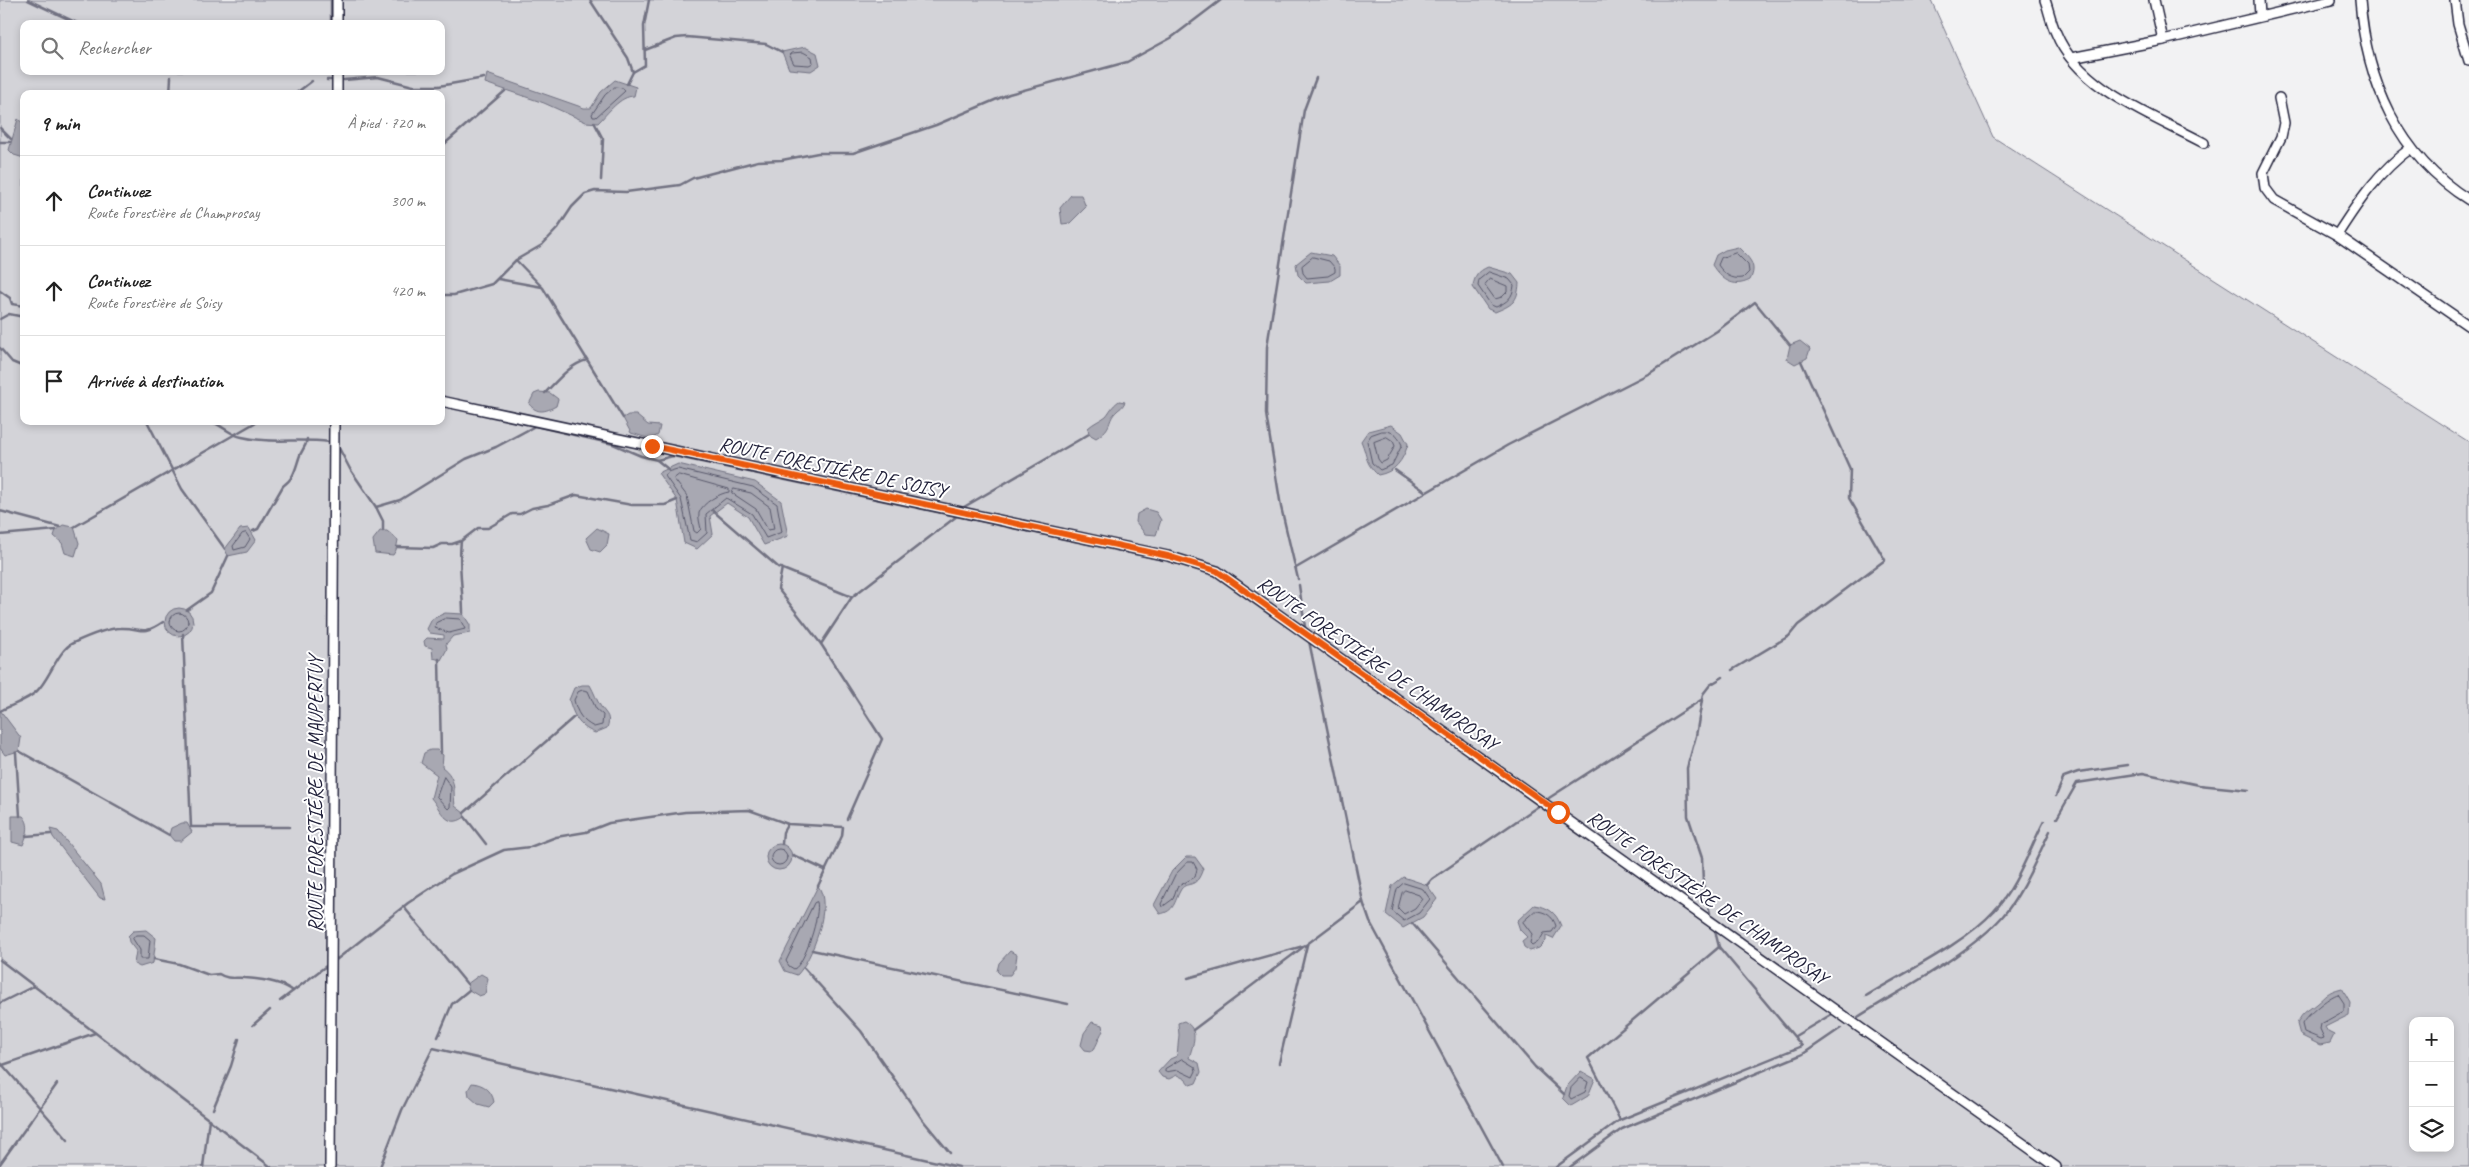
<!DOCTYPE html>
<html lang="fr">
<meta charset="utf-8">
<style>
body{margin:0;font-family:Caveat,sans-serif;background:#f2f2f2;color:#222}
.controls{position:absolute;right:15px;bottom:15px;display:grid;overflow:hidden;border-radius:10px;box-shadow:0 2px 8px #0003}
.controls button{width:45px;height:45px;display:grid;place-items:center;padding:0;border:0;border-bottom:1px solid #e0e0e0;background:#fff;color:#222;font:25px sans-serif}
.stop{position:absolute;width:15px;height:15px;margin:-11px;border:4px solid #ea580c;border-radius:50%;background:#fff}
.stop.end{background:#ea580c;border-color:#fff;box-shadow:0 1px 5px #0008}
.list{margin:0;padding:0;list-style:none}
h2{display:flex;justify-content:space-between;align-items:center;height:65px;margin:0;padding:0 20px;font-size:21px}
h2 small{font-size:16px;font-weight:400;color:#767676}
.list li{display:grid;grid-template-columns:32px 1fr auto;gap:15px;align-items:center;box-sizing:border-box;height:90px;padding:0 20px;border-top:1px solid #e0e0e0}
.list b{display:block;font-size:19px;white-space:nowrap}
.list p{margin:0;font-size:16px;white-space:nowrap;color:#767676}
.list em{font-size:16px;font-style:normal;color:#767676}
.icon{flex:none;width:28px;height:28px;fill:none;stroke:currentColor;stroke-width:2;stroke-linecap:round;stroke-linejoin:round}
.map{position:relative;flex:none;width:2469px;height:1167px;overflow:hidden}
.search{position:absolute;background:#fff;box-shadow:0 2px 8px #0003;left:20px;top:20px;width:425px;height:55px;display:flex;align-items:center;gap:12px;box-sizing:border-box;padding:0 18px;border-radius:10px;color:#767676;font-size:19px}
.panel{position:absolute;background:#fff;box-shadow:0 2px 8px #0003;left:20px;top:90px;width:425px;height:335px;border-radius:10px}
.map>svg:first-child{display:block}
.green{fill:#d3d3d8;stroke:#7a7a8a;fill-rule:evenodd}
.water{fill:#a8a8b2;stroke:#727282}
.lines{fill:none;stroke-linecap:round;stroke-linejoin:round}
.shore{stroke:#58586b;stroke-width:1}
.stream{stroke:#727282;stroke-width:2.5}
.minor-casing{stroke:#22223b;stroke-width:12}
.minor{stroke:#fff;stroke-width:9}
.route{stroke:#ea580c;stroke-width:6}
.labels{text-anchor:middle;stroke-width:4;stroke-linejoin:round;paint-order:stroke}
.street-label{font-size:20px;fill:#22223b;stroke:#fff}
</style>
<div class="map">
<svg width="2469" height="1167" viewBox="0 0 2469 1167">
<rect width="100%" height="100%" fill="#f2f2f3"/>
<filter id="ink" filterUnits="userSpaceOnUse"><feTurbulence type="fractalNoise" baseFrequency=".02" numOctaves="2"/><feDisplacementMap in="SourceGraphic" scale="10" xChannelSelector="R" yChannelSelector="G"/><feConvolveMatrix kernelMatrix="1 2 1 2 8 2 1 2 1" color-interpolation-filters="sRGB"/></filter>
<g filter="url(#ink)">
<path class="green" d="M0 0H1931L1993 137 2469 442V1167H0ZM24 24H441V71H24ZM24 94H441V421H24ZM2413 1021H2450V1148H2413Z"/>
<g class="water">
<polygon points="805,47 817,53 820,65 811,71 789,69 782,52"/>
<path d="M487 74 584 108H591L601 92 615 80 636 87 634 96C620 96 608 113 598 123L586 122 544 103 485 83Z"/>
<polygon points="18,119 24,124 24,158 14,155 9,150"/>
<polygon points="1071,195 1081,195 1086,207 1070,223 1062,224 1060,208"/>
<path d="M1738 247C1749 258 1758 265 1750 280 1733 289 1721 279 1712 265L1716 255 1725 250Z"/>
<polygon points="1311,252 1332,256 1340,266 1340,275 1330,281 1306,283 1298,275 1296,264"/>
<path d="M1488 267 1512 274 1519 283C1518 302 1512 305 1495 312L1488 309 1473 287C1474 277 1478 271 1488 267Z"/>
<polygon points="1800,341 1810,349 1807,358 1795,364 1787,359 1790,345"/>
<path d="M539 392 550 393 558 399 556 406C545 412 537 414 529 404L534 394Z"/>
<path d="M1119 401 1125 402C1122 408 1120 408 1117 411 1106 421 1114 427 1096 438L1089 434 1088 428C1093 423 1101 420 1106 416 1111 410 1111 407 1119 401Z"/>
<polygon points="628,415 636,415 648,425 660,426 658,435 651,439 631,433 623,418"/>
<path d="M1391 425 1402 433 1408 444C1403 461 1395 472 1378 475 1364 462 1368 457 1361 441L1368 431Z"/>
<polygon points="678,464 755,482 781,501 788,536 764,545 748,517 727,503 710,516 713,534 697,549 684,543 677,500 658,473"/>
<polygon points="1146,509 1156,512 1161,520 1156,535 1145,534 1136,522 1137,514"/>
<polygon points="63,525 74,527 79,543 75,556 65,553 62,543 54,536 56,530"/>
<polygon points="249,528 256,540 247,552 228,556 225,549 240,529"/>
<polygon points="597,528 609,534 607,545 600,552 591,549 586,538"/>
<polygon points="380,531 387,531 398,540 396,550 393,555 375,553 373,540"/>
<circle cx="179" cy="622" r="14"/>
<polygon points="445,613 463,614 470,625 470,633 453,636 446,644 447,649 441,660 433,658 432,648 425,646 424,641 427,638 444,639 444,635 430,633 427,629 432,619"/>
<path d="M582 685H590C594 692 597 701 601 707 607 715 611 717 607 728L595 733C578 726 574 716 569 700L574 688Z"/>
<polygon points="0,710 21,738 19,751 5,755 0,748"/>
<path d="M430 750H437L443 755 442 767C457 778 453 790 455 806L464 813 465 817C447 830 441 810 431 798L437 775 421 763 424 753Z"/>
<path d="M12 816H23C31 825 27 835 23 845L12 842Z"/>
<polygon points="182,823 187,823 192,832 181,841 174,841 169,835 171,828"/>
<polygon points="50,829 58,831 101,884 105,899 100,898 53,837"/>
<circle cx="779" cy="857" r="13"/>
<path d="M1186 857H1195L1203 868C1196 892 1186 879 1180 891 1174 902 1175 911 1160 914L1154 905 1172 871Z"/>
<polygon points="1403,877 1427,885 1437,899 1423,917 1403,928 1386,914 1392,886"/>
<path d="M818 886C833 904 812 960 797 975L785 971 780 961Z"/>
<path d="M1534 905C1548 907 1556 912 1561 926L1553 939 1546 936V941L1539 948 1530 951 1524 947 1522 941 1527 937 1520 930 1517 921Z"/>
<polygon points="146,930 156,938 153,963 140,967 134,964 136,951 129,942 128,936 133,931"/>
<polygon points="1010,951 1017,955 1015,968 1010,975 1001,975 997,971 999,963"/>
<polygon points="481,974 488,978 485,994 479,996 469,990 467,984"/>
<path d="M2342 988 2350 1002 2349 1015 2325 1027 2328 1032 2334 1035 2330 1043 2320 1045 2300 1035 2297 1024C2303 1011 2305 1013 2316 1004 2327 995 2326 992 2342 988Z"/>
<path d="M1184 1021C1200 1030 1193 1044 1189 1058L1199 1063 1201 1072 1196 1083 1190 1085 1185 1079 1177 1075 1169 1079 1162 1077 1158 1072 1170 1059 1177 1056 1179 1035 1178 1023Z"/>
<path d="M1092 1022 1102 1025 1103 1031C1098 1038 1098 1045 1092 1051L1085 1050 1081 1045 1084 1033Z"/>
<polygon points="1581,1071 1595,1079 1588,1096 1571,1106 1563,1098 1567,1086"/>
<path d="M472 1083C483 1084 492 1090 494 1102L489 1107 478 1104 469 1096 468 1090Z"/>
</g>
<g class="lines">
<g class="shore">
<polygon points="792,53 803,52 812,57 813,63 809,65 794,64 790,56"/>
<polygon points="615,87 623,88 625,91 596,117 593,117 592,114 605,95"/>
<path d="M1736 253 1748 265 1749 272 1743 278C1731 280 1724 274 1718 265L1721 258Z"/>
<polygon points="1313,257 1329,261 1335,268 1335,272 1328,276 1307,278 1303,273 1302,266"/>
<path d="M1489 272 1509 279 1514 285C1513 298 1507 302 1496 307L1491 305 1478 286 1479 280Z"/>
<polygon points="1490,279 1507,286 1507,292 1502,297 1495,299 1485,285"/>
<path d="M1382 431C1393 430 1398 436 1402 445L1392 465 1380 470 1372 463 1367 441 1371 435Z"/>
<polygon points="1387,437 1393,441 1395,446 1387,460 1381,463 1378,459 1374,442"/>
<polygon points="678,469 753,487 777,504 782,532 766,538 752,514 726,498 706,514 707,533 697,542 690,540 681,499 665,476 668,472"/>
<path d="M679 475 729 489V492C720 493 702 503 699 513 698 518 700 524 701 529L697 533 694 531 687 496 674 479Z"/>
<polygon points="734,489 751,493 770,507 774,529 768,530 756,509 732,493"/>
<polygon points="246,533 250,539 245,547 234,550 233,546 242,534"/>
<circle cx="179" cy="622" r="9"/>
<polygon points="446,618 460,619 465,629 449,633 435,628 436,623"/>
<path d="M583 690 588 691 596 709 603 715 602 725 594 727C582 721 577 713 574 700L578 692Z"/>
<polygon points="444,777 451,787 450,807 448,809 437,797"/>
<circle cx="779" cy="857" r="8"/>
<polygon points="1188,862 1193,862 1197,869 1195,877 1177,887 1173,899 1162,907 1161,904 1175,875"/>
<polygon points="1404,883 1423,889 1430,899 1419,913 1404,921 1392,911 1397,889"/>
<polygon points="1405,890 1419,895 1422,899 1415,908 1404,914 1398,908 1402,893"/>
<path d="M817 902C821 913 805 964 794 969L789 966 786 961 814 903Z"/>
<path d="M1535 911C1545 911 1553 916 1556 926L1552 932 1544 933 1540 940 1532 945 1530 943 1532 934 1523 922Z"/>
<polygon points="136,935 144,935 150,940 148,959 140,959 140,950 133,939"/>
<path d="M2338 994 2344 1003V1011L2321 1024 2320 1029 2324 1038 2321 1039 2304 1032 2302 1024C2306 1016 2329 996 2338 994Z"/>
<polygon points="1182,1059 1195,1067 1196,1071 1193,1077 1178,1070 1165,1072 1165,1069"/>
<polygon points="1581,1078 1588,1082 1585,1092 1571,1099 1569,1096 1571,1088"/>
</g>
<g class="stream">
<polyline points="28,0 79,24"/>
<polyline points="331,0 331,24"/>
<polyline points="590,0 628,58 633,72 627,84"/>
<polyline points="645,50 676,38 687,37 766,44 782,52"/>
<polyline points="633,72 645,65 644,26 649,0"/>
<polyline points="327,80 332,80"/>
<polyline points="344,80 378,77 413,86 439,86 484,78"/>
<polyline points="170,94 171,77"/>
<polyline points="295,94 312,81"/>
<polyline points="594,122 603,139 601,180"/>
<polyline points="0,128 11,139"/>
<polyline points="0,142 10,142"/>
<polyline points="441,147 505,91"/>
<polyline points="516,260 543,288 623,418"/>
<polyline points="498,279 542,287"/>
<polyline points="0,291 10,298 12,304 24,306"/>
<polyline points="441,295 454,295 492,284 516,260 542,245 558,228 572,207 585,194 595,191 626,192 680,185 693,178 758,161 782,160 818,153 853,153 936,125 1009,94 1127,62 1171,38 1221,0"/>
<polyline points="0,319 9,314 24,317"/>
<polyline points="0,348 12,362 24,367"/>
<path d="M545 393C558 380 569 365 587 360"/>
<polyline points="147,421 182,489 225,549"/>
<path d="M210 421C222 425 230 435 242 437 270 444 300 438 329 442"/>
<polyline points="339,448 350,469 376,507 400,500 466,459 496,447 535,426 613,444 641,456 657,460 668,469"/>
<polyline points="657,460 673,456 1163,560"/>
<polyline points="1395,470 1426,492"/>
<polyline points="376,507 383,521 383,531"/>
<polyline points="964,507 1089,434"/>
<polyline points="712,510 778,567 852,597"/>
<polyline points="0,511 60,527"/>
<polyline points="74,527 258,421"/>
<path d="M253 531 258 529 283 486C294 478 295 470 299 458 301 450 306 448 307 439"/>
<polyline points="0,535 56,530"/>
<path d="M461 541C458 566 463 589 463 614"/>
<polyline points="397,547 433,548 442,544 452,544 461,541 478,528 488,528 512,514 520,514 532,508 548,505 576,495 632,505 665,505 677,500"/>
<polyline points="782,568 778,589 821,644"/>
<polyline points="1296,568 1508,445 1650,373 1717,331 1755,302 1790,345"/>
<polyline points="1298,579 1281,507 1266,414 1267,347 1304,110 1316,78"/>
<polyline points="1299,585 1305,627"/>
<polyline points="187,610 211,593 228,556"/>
<polyline points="183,634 191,827 289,827"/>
<polyline points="1309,641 1363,902 1370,922 1503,1167"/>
<polyline points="439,659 441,753"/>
<polyline points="1732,670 1789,636 1798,625 1885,560 1849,498 1850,469 1801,361"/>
<path d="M0 711C11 705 28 700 37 691 49 680 58 650 73 643 86 637 106 628 120 628 142 627 141 637 163 622"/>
<polyline points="19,751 169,835"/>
<polyline points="16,753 20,816"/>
<polyline points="2056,796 2064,777 2078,772 2128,765"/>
<polyline points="1549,798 1701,700"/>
<polyline points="464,813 574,717"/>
<polyline points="465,817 486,844"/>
<polyline points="2057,818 2077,783 2143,773 2199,785 2249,790"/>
<polyline points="847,819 882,739 821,644 852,597 957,516"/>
<polyline points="26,836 51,834"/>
<polyline points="782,844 783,832 787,825"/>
<polyline points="793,855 825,870"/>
<polyline points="1427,885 1432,879 1540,805"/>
<polyline points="403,906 467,984"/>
<polyline points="1710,913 1703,884 1702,858 1688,816 1687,768 1696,736 1703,694 1710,685 1723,677"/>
<polyline points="1412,923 1535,1067 1564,1094"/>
<polyline points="812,950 1068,1004"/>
<path d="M154 959 179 964 209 975 219 974C228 980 235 977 245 978 260 979 281 981 293 991"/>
<polyline points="0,960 271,1167"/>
<polyline points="336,960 408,903 452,874 504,850 530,847 556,837 586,832 609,823 685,812 749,810 788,824 843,827 842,836 818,886"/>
<polyline points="804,968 861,1031 922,1119 950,1153"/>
<polyline points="1188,978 1307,945 1279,1063"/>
<path d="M1866 996C1905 972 1964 944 1994 911 2016 889 2030 848 2044 821"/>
<polyline points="280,1001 326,966"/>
<polyline points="0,1003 34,986"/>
<path d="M1858 1017C1902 989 1968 955 2002 917 2023 893 2036 859 2050 831"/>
<polyline points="253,1025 270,1010"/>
<polyline points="1193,1030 1363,902"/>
<polyline points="1795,1036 1832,1014"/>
<polyline points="438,1037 452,1004 469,990"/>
<polyline points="0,1062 68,1140"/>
<polyline points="0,1066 95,1033"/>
<polyline points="213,1109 231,1066 239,1039"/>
<polyline points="1620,1120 1588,1058 1719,947"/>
<polyline points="0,1164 57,1084"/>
<polyline points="203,1167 209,1119"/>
<polyline points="380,1167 402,1110 433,1048 959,1167"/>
<polyline points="1556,1167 1620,1120 1802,1046 1719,947 1715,931"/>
<polyline points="1570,1167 1622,1129 1803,1054 1841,1028"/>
</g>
<g class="minor-casing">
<g id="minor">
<path d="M2045 0C2049 11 2051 23 2056 33 2079 90 2154 116 2204 143"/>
<polyline points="2154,0 2163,40"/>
<polyline points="2259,0 2260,15"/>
<path d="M2360 0C2366 81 2398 156 2469 200"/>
<polyline points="2455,0 2458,24 2469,61"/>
<polyline points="337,24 337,0"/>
<polyline points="2071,58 2163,40 2331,0"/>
<polyline points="337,94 337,71"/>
<polyline points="2279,98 2284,123 2281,137 2263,173 2265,188 2274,200 2337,235 2469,326"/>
<path d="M2337 235C2358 202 2379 171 2411 148"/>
<polyline points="441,401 1168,556 1217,571 2056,1167"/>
<polyline points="330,1167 334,421"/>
</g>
</g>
<use href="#minor" class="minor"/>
</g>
</g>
<g class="lines" filter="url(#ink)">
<polyline class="route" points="652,446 1168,556 1217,571 1558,812"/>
</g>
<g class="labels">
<g class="street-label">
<text transform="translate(833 467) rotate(12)" y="7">ROUTE FORESTIÈRE DE SOISY</text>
<text transform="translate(1378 663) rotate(35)" y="7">ROUTE FORESTIÈRE DE CHAMPROSAY</text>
<text transform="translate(315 794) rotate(-90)" y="7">ROUTE FORESTIÈRE DE MAUPERTUY</text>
<text transform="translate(1708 897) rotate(35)" y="7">ROUTE FORESTIÈRE DE CHAMPROSAY</text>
</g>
</g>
</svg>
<div class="controls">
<button>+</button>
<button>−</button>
<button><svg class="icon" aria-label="layers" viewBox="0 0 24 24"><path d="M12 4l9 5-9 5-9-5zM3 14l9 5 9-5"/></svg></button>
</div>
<div class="stop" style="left:1558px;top:812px"></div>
<div class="stop end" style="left:652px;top:446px"></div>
<div class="search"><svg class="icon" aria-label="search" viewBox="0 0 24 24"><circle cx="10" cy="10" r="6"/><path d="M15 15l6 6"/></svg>Rechercher</div>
<section class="panel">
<h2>9 min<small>À pied · 720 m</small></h2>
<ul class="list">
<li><svg class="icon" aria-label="ahead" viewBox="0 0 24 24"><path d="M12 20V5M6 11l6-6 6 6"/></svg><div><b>Continuez</b><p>Route Forestière de Champrosay</p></div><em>300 m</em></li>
<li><svg class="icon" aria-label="ahead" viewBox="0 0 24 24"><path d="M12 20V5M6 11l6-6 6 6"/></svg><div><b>Continuez</b><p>Route Forestière de Soisy</p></div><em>420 m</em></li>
<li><svg class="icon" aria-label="arrive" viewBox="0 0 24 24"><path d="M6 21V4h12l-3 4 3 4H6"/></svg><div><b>Arrivée à destination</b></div></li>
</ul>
</section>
</div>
